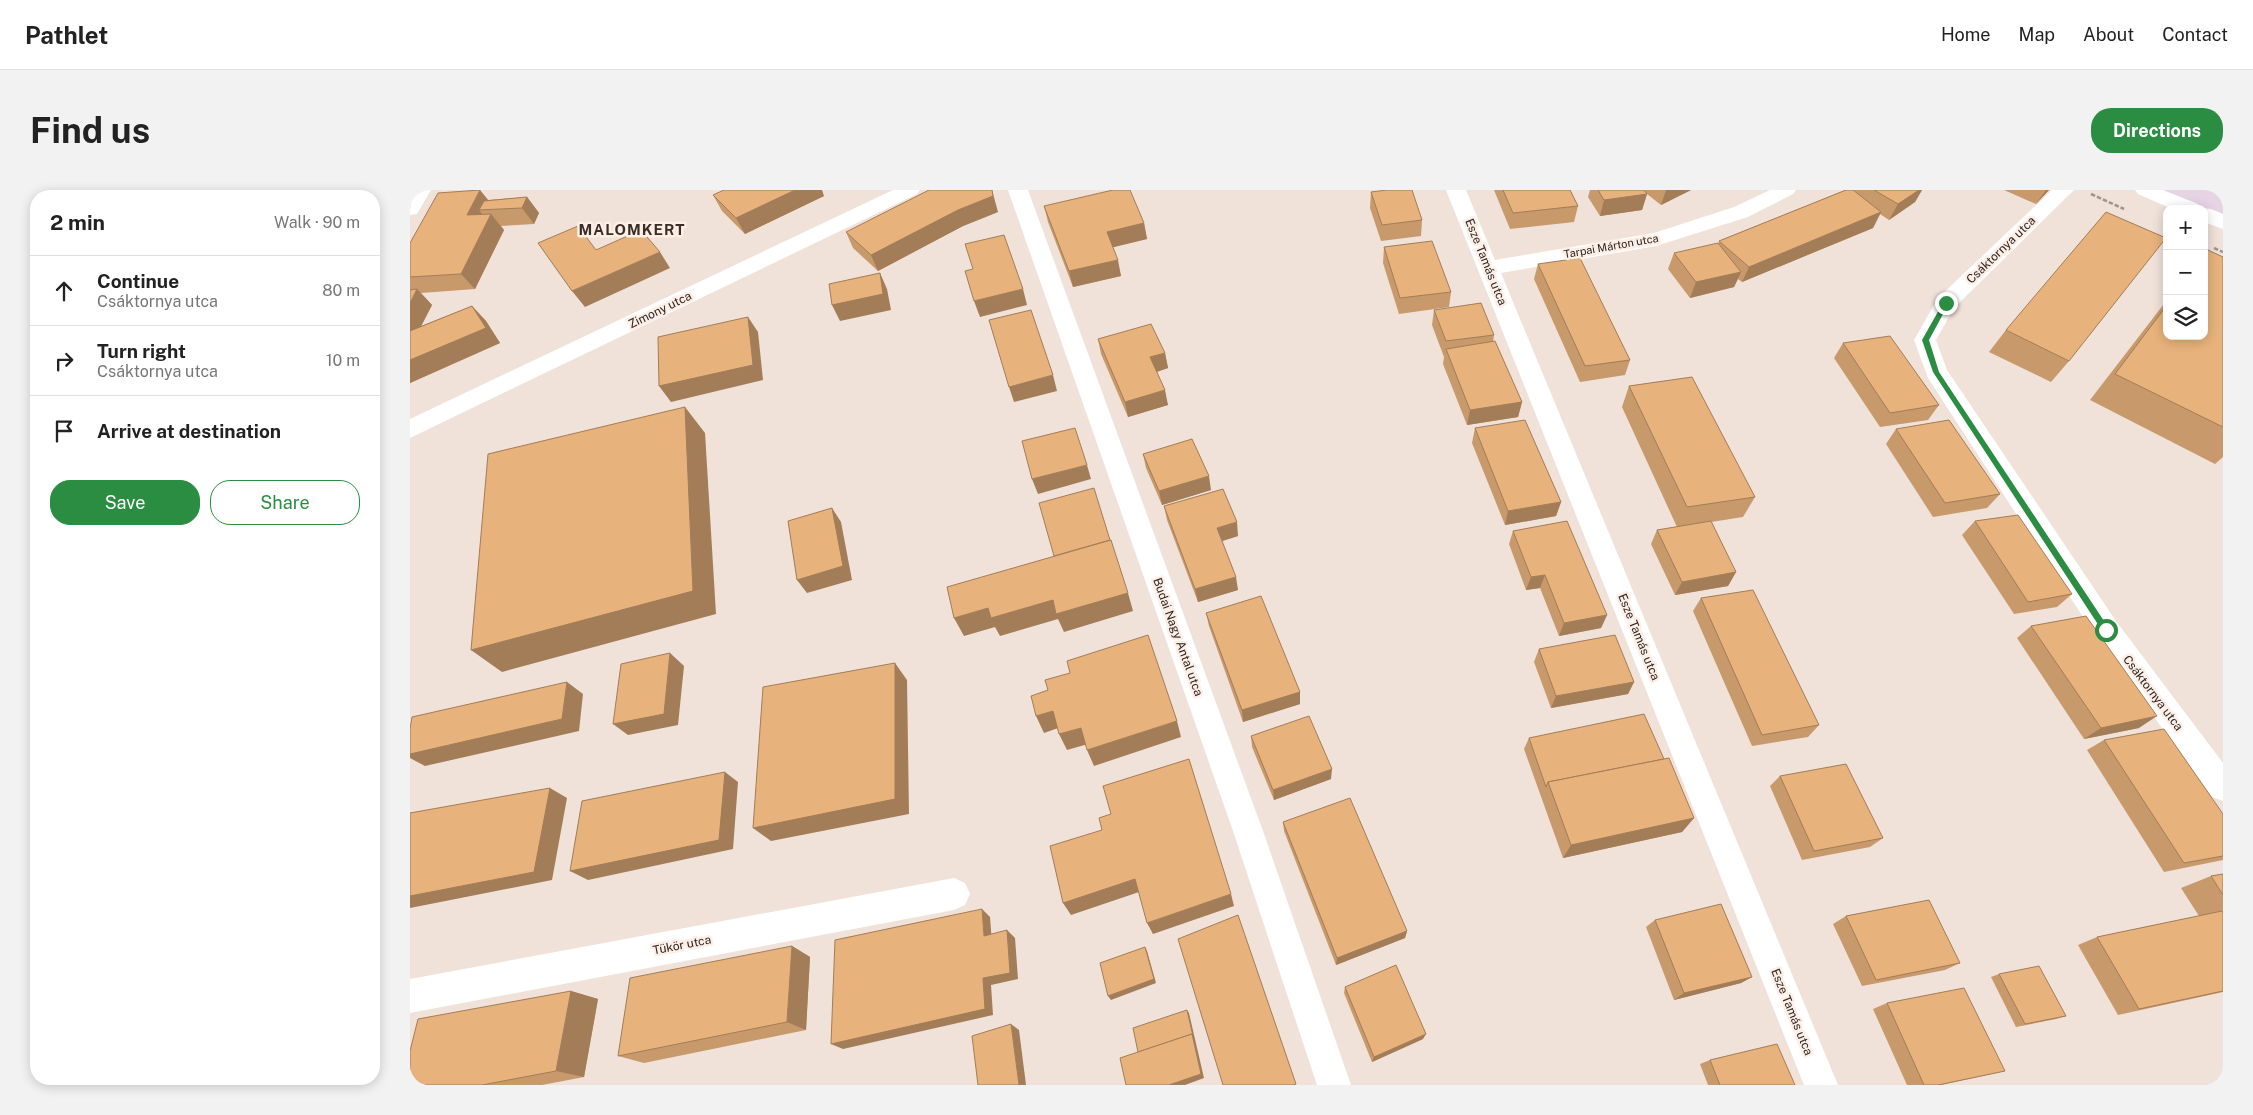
<!DOCTYPE html>
<meta charset="utf-8">
<style>
body{margin:0;font-family:"Public Sans",sans-serif;background:#f2f2f2;color:#222}
.controls{position:absolute;right:15px;top:15px;display:grid;overflow:hidden;border-radius:10px;box-shadow:0 2px 12px #0003}
.controls button{width:45px;height:45px;display:grid;place-items:center;padding:0;border:0;border-bottom:1px solid #e0e0e0;background:#fff;color:#222;font:25px sans-serif}
.stop{position:absolute;width:15px;height:15px;margin:-11px;border:4px solid #2a8d41;border-radius:50%;background:#fff}
.stop.end{background:#2a8d41;border-color:#fff;box-shadow:0 1px 5px #0008}
.list{margin:0;padding:0;list-style:none}
h2{display:flex;justify-content:space-between;align-items:center;height:65px;margin:0;padding:0 20px;font-size:21px}
h2 small{font-size:16px;font-weight:400;color:#767676}
.list li{display:grid;grid-template-columns:32px 1fr auto;gap:15px;align-items:center;box-sizing:border-box;height:70px;padding:0 20px;border-top:1px solid #e0e0e0}
.list b{display:block;font-size:19px;white-space:nowrap}
.list p{margin:0;font-size:16px;white-space:nowrap;color:#767676}
.list em{font-size:16px;font-style:normal;color:#767676}
.actions{display:flex;gap:10px;padding:15px 20px}
.actions a{flex:1;padding:11px 0;border:1px solid #2a8d41;border-radius:20px;text-align:center;font-size:18px;color:#2a8d41}
.actions .main{background:#2a8d41;color:#fff}
.icon{flex:none;width:28px;height:28px;fill:none;stroke:currentColor;stroke-width:2;stroke-linecap:round;stroke-linejoin:round}
.map{position:relative;flex:none;width:1813px;height:895px;overflow:hidden;border-radius:20px}
header{display:flex;align-items:center;gap:30px;box-sizing:border-box;height:70px;padding:0 25px;background:#fff;border-bottom:1px solid #e0e0e0}
header strong{font-size:24px}
nav{display:flex;gap:28px;margin-inline-start:auto;font-size:18px}
.intro{display:flex;align-items:center;justify-content:space-between;box-sizing:border-box;height:120px;padding:0 30px}
h1{margin:0;font-size:35px}
.button{padding:12px 22px;border-radius:20px;background:#2a8d41;color:#fff;font-size:18px;font-weight:700}
main{display:flex;gap:30px;padding:0 30px}
aside{flex:1;background:#fff;border-radius:20px;box-shadow:0 2px 12px #0003}
.map>svg:first-child{display:block}
.commercial{fill:#e6d4e5}
.lines{fill:none;stroke-linecap:round;stroke-linejoin:round}
.path{stroke:#9f948e;stroke-width:2.5;stroke-dasharray:4.5 2;stroke-linecap:butt}
.minor{fill:#fff;fill-rule:evenodd}
.major{fill:#fff;fill-rule:evenodd}
.wall{fill:#c7996b}
.shaded-wall{fill:#a27d57}
.building{fill:#e7b27c;stroke:#a27d57}
.route{fill:#2a8d41}
.labels{text-anchor:middle;stroke-width:5;stroke-linejoin:round;paint-order:stroke}
.far-street-label{font-size:11px;fill:#2b2522;stroke:#fdeee6}
.street-label{font-size:12px;fill:#2b2522;stroke:#fdeee6}
.far-district-label{font-size:15px;font-weight:bold;letter-spacing:1px;fill:#392e27;stroke:#fdeee6}
</style>
<header>
<strong>Pathlet</strong>
<nav><a>Home</a><a>Map</a><a>About</a><a>Contact</a></nav>
</header>
<div class="intro"><h1>Find us</h1><a class="button">Directions</a></div>
<main>
<aside>
<h2>2 min<small>Walk · 90 m</small></h2>
<ul class="list">
<li><svg class="icon" aria-label="ahead" viewBox="0 0 24 24"><path d="M12 20V5M6 11l6-6 6 6"/></svg><div><b>Continue</b><p>Csáktornya utca</p></div><em>80 m</em></li>
<li><svg class="icon" aria-label="right" viewBox="0 0 24 24"><path d="M7 20v-9h11M14 6l5 5-5 5"/></svg><div><b>Turn right</b><p>Csáktornya utca</p></div><em>10 m</em></li>
<li><svg class="icon" aria-label="arrive" viewBox="0 0 24 24"><path d="M6 21V4h12l-3 4 3 4H6"/></svg><div><b>Arrive at destination</b></div></li>
</ul>
<div class="actions"><a class="main">Save</a><a>Share</a></div>
</aside>
<div class="map">
<svg width="1813" height="895" viewBox="0 0 1813 895">
<rect width="100%" height="100%" fill="#f0e1d9"/>
<polygon class="commercial" points="1725,0 1813,0 1813,35 1794,19 1772,19"/>
<g class="lines">
<g class="path">
<polyline points="1681,4 1714,19"/>
<polyline points="1804,58 1813,62"/>
</g>
<g class="minor">
<polygon points="1,0 21,0 7,24 0,25"/>
<polygon points="483,0 510,0 507,4 0,248 0,229"/>
<polygon points="598,0 618,0 853,641 941,895 907,895 823,641"/>
<polygon points="1036,0 1056,0 1085,70 1244,43 1324,17 1360,0 1386,0 1383,4 1338,27 1246,56 1091,83 1428,895 1394,895"/>
<polygon points="1642,0 1664,0 1544,118 1526,150 1537,180 1706,431 1813,573 1813,611 1802,607 1686,447 1518,188 1504,150 1528,108"/>
<polygon points="544,688 555,693 560,704 555,715 544,720 0,823 0,789"/>
</g>
<polygon class="major" points="1725,0 1753,0 1788,14 1791,18 1801,19 1813,24 1813,39 1794,32 1794,19 1762,19 1728,4"/>
</g>
<g class="wall">
<polygon points="1084,0 1160,0 1168,16 1164,32 1100,39"/>
<polygon points="1180,0 1281,0 1251,15 1237,4 1232,20 1190,26 1178,7"/>
<polygon points="1436,0 1512,0 1505,12 1479,30 1470,24 1463,38 1332,92 1328,89 1324,97 1280,108 1258,79 1264,63 1308,54 1309,51"/>
<polygon points="1594,0 1639,0 1626,14"/>
<polygon points="961,2 1012,30 1011,46 971,51 960,18"/>
<polygon points="303,5 414,6 335,44 312,21"/>
<polygon points="117,7 129,23 124,34 91,36 94,40 65,99 11,103 22,115 11,136 62,116 76,131 90,153 0,193 0,53 78,10"/>
<polygon points="634,16 734,33 737,49 703,57 711,86 663,97 638,32"/>
<polygon points="588,22 553,36 468,81 443,58 436,42"/>
<polygon points="974,57 1041,102 1039,117 989,124 973,73"/>
<polygon points="1798,60 1813,67 1813,267 1805,274 1680,210 1757,110 1757,146 1794,146 1794,65"/>
<polygon points="1128,74 1220,170 1215,185 1170,192 1124,89"/>
<polygon points="1024,120 1084,145 1083,152 1112,212 1108,227 1057,235 1033,174 1034,167 1022,135"/>
<polygon points="1596,140 1659,171 1641,192 1579,162"/>
<polygon points="688,149 755,163 758,178 747,182 758,215 718,227 691,164"/>
<polygon points="1433,153 1529,215 1518,230 1470,237 1424,168"/>
<polygon points="1219,196 1345,307 1333,327 1301,332 1326,382 1318,396 1265,405 1241,354 1247,340 1267,337 1212,217"/>
<polygon points="1065,238 1151,312 1146,326 1095,335 1062,253"/>
<polygon points="1486,239 1590,304 1577,318 1523,327 1476,254"/>
<polygon points="733,264 801,300 752,315 736,278"/>
<polygon points="754,316 828,346 812,351 828,400 788,412 757,330"/>
<polygon points="1565,331 1662,404 1647,417 1604,424 1552,345"/>
<polygon points="1103,341 1197,425 1191,438 1149,446 1130,398 1116,400 1099,354"/>
<polygon points="1291,408 1409,535 1398,547 1342,556 1283,421"/>
<polygon points="796,423 890,502 890,514 833,532 799,436"/>
<polygon points="1621,436 1729,538 1674,549 1607,448"/>
<polygon points="1129,459 1224,492 1218,504 1141,518 1124,472"/>
<polygon points="841,546 921,589 864,610 842,557"/>
<polygon points="1119,548 1254,569 1284,628 1272,642 1153,668 1114,559"/>
<polygon points="1694,550 1813,624 1813,670 1754,682 1677,560"/>
<polygon points="1370,586 1473,648 1460,657 1392,670 1360,596"/>
<polygon points="873,632 997,741 995,748 926,775 874,641"/>
<polygon points="1813,684 1813,802 1708,825 1668,755 1687,747 1789,726 1771,698 1801,686"/>
<polygon points="1436,726 1550,773 1535,780 1452,796 1423,734"/>
<polygon points="1245,730 1342,787 1331,793 1264,810 1236,737"/>
<polygon points="382,756 400,767 396,840 234,873 208,866"/>
<polygon points="1589,784 1656,826 1646,829 1606,837 1581,787"/>
<polygon points="935,797 1013,849 962,872 934,803"/>
<polygon points="161,801 188,809 174,887 132,895 0,895"/>
<polygon points="1477,813 1595,881 1531,895 1497,895 1463,819"/>
<polygon points="1300,870 1385,895 1298,895 1290,874"/>
</g>
<g class="shaded-wall">
<polygon points="70,0 83,16 69,20 76,29 57,25"/>
<polygon points="385,0 412,0 414,6 335,44 326,28"/>
<polygon points="582,0 588,22 553,36 468,81 461,65"/>
<polygon points="1256,0 1281,0 1251,15"/>
<polygon points="1509,0 1512,0 1505,12 1479,30 1488,14"/>
<polygon points="1636,0 1639,0 1626,14"/>
<polygon points="1237,4 1232,20 1190,26 1194,10"/>
<polygon points="117,7 129,23 124,34 112,18"/>
<polygon points="1471,22 1463,38 1332,92 1339,77"/>
<polygon points="81,24 94,40 65,99 51,84"/>
<polygon points="734,33 737,49 700,58 697,42"/>
<polygon points="250,62 260,78 175,117 162,101"/>
<polygon points="708,70 711,86 663,97 659,81"/>
<polygon points="1331,82 1324,97 1280,108 1286,92"/>
<polygon points="470,83 477,99 481,120 430,131 422,115"/>
<polygon points="7,99 22,115 2,154 0,153 0,113"/>
<polygon points="613,99 617,115 570,127 564,111"/>
<polygon points="62,116 76,131 90,153 0,193 0,170"/>
<polygon points="338,127 348,142 353,190 261,212 249,196"/>
<polygon points="755,163 758,178 743,183 740,167"/>
<polygon points="643,185 647,201 604,212 599,197"/>
<polygon points="755,200 758,215 718,227 715,212"/>
<polygon points="1112,212 1108,227 1057,235 1060,220"/>
<polygon points="275,217 295,243 306,424 92,482 61,460"/>
<polygon points="677,275 681,289 628,304 622,289"/>
<polygon points="799,286 801,300 752,315 749,301"/>
<polygon points="1151,312 1146,326 1095,335 1098,321"/>
<polygon points="422,318 431,332 442,390 397,403 387,390"/>
<polygon points="827,332 828,346 809,352 807,338"/>
<polygon points="1326,382 1318,396 1265,405 1272,392"/>
<polygon points="1135,385 1130,398 1116,400 1121,387"/>
<polygon points="826,387 828,400 788,412 785,399"/>
<polygon points="718,403 723,421 654,442 648,429 590,446 585,437 554,446 544,428 578,418 643,410"/>
<polygon points="1197,425 1191,438 1149,446 1154,433"/>
<polygon points="260,463 274,476 268,535 218,545 203,534"/>
<polygon points="485,473 497,490 499,624 361,651 343,638"/>
<polygon points="157,492 173,504 169,541 15,576 0,568 0,564"/>
<polygon points="1224,492 1218,504 1141,518 1146,506"/>
<polygon points="890,502 890,514 833,532 832,520"/>
<polygon points="643,521 651,537 634,543 626,526"/>
<polygon points="1747,526 1729,538 1674,549 1691,538"/>
<polygon points="767,531 771,547 684,576 677,560"/>
<polygon points="671,538 678,554 657,560 649,544"/>
<polygon points="922,579 921,589 864,610 863,600"/>
<polygon points="315,582 328,592 323,659 178,690 160,681"/>
<polygon points="140,598 157,608 142,690 0,718 0,706"/>
<polygon points="1284,628 1272,642 1153,668 1161,655"/>
<polygon points="725,689 732,701 661,725 653,713"/>
<polygon points="821,704 824,716 743,744 737,733"/>
<polygon points="572,719 580,727 582,753 574,746"/>
<polygon points="597,740 605,748 608,789 581,795 583,825 433,859 421,854 573,788"/>
<polygon points="997,741 995,748 926,775 927,768"/>
<polygon points="382,756 400,767 396,840 377,832"/>
<polygon points="735,757 737,761 746,793 701,810 698,806"/>
<polygon points="1342,787 1331,793 1264,810 1274,803"/>
<polygon points="161,801 188,809 174,887 146,881"/>
<polygon points="777,820 779,823 794,888 775,895 759,895"/>
<polygon points="601,834 609,840 616,895 609,895"/>
<polygon points="1016,844 1013,849 962,872 964,867"/>
</g>
<g class="building">
<polygon points="70,0 57,25 81,24 51,84 0,87 0,53 28,3"/>
<polygon points="314,0 385,0 326,28 303,5"/>
<polygon points="519,0 582,0 583,6 548,20 461,65 436,42"/>
<polygon points="703,0 720,0 734,33 697,42 708,70 659,81 634,16"/>
<polygon points="977,0 1002,0 1012,30 972,35 961,2"/>
<polygon points="1093,0 1160,0 1168,16 1103,23"/>
<polygon points="1188,0 1234,0 1237,4 1194,10"/>
<polygon points="1436,0 1443,0 1471,22 1339,77 1309,51"/>
<polygon points="1464,0 1509,0 1488,14"/>
<polygon points="117,7 112,18 69,20 74,11"/>
<polygon points="1696,22 1756,48 1659,171 1596,140"/>
<polygon points="168,36 186,60 231,40 250,62 162,101 128,53"/>
<polygon points="594,45 613,99 564,111 555,81 563,79 555,54"/>
<polygon points="1022,51 1041,102 990,108 974,57"/>
<polygon points="1308,53 1331,82 1286,92 1264,63"/>
<polygon points="1798,60 1813,67 1813,237 1705,184 1757,115 1757,146 1794,146 1794,66"/>
<polygon points="1170,68 1220,170 1175,176 1128,74"/>
<polygon points="470,83 473,104 422,115 419,94"/>
<polygon points="7,99 0,113 0,100"/>
<polygon points="1071,113 1084,145 1036,151 1024,120"/>
<polygon points="62,116 76,138 0,170 0,141"/>
<polygon points="621,120 643,185 599,197 579,130"/>
<polygon points="338,127 343,175 249,196 248,147"/>
<polygon points="741,134 755,163 740,167 755,200 715,212 688,149"/>
<polygon points="1480,146 1529,215 1480,223 1433,153"/>
<polygon points="1085,151 1112,212 1060,220 1036,159"/>
<polygon points="1282,187 1345,307 1277,317 1219,196"/>
<polygon points="275,217 283,401 61,460 78,264"/>
<polygon points="1115,230 1151,312 1098,321 1065,238"/>
<polygon points="1539,230 1590,304 1535,313 1486,239"/>
<polygon points="665,238 677,275 622,289 612,251"/>
<polygon points="782,249 799,286 749,301 733,264"/>
<polygon points="684,298 700,350 644,366 629,313"/>
<polygon points="813,299 827,332 807,338 826,387 785,399 754,316"/>
<polygon points="422,318 433,376 387,390 378,331"/>
<polygon points="1608,325 1662,404 1618,412 1565,331"/>
<polygon points="1157,331 1197,425 1154,433 1135,385 1121,387 1103,341"/>
<polygon points="1301,331 1326,382 1272,392 1247,340"/>
<polygon points="701,350 718,403 646,424 643,410 581,428 578,418 544,428 537,397"/>
<polygon points="1343,400 1409,535 1352,545 1291,408"/>
<polygon points="851,406 890,502 832,520 796,423"/>
<polygon points="1676,426 1747,526 1691,538 1621,436"/>
<polygon points="738,445 767,531 677,560 671,538 649,544 643,521 626,526 621,506 638,500 635,490 660,483 657,471"/>
<polygon points="1205,445 1224,492 1146,506 1129,459"/>
<polygon points="260,463 254,524 203,534 211,474"/>
<polygon points="485,473 485,609 343,638 353,497"/>
<polygon points="157,492 152,529 0,564 0,539 2,527"/>
<polygon points="1234,524 1254,569 1138,592 1136,597 1119,548"/>
<polygon points="899,526 922,579 863,600 841,546"/>
<polygon points="1754,539 1813,624 1813,666 1774,673 1694,550"/>
<polygon points="1259,568 1284,628 1161,655 1138,592"/>
<polygon points="779,569 821,704 737,733 725,689 653,713 640,656 692,640 689,628 701,624 693,596"/>
<polygon points="1436,574 1473,648 1404,661 1370,586"/>
<polygon points="315,582 309,650 160,681 172,611"/>
<polygon points="140,598 124,682 0,706 0,623"/>
<polygon points="940,608 997,741 927,768 873,632"/>
<polygon points="1813,684 1813,705 1801,686"/>
<polygon points="1519,710 1550,773 1466,790 1436,726"/>
<polygon points="1311,714 1342,787 1274,803 1245,730"/>
<polygon points="572,719 574,746 597,740 600,783 573,788 575,819 421,854 425,750"/>
<polygon points="1812,721 1813,723 1813,801 1729,819 1687,747"/>
<polygon points="828,725 886,894 883,895 813,895 768,749"/>
<polygon points="382,756 377,832 208,866 220,788"/>
<polygon points="735,757 744,789 698,806 690,773"/>
<polygon points="986,775 1016,844 964,867 935,797"/>
<polygon points="1629,776 1656,826 1615,834 1589,784"/>
<polygon points="1554,798 1595,881 1528,895 1514,895 1477,813"/>
<polygon points="161,801 146,881 72,895 0,895 0,861 8,829"/>
<polygon points="777,820 783,846 782,844 728,862 723,838"/>
<polygon points="601,834 609,895 568,895 562,846"/>
<polygon points="782,844 791,884 759,895 716,895 710,868"/>
<polygon points="1367,854 1385,895 1310,895 1300,870"/>
</g>
<polygon class="route" points="1534,111 1539,113 1519,150 1529,182 1698,437 1698,442 1693,442 1523,182 1512,150"/>
<g class="labels">
<g class="far-street-label">
<text transform="translate(1201 56) rotate(-10)" y="4">Tarpai Márton utca</text>
</g>
<g class="street-label">
<text transform="translate(1591 60) rotate(-44)" y="4">Csáktornya utca</text>
<text transform="translate(1076 72) rotate(68)" y="4">Esze Tamás utca</text>
<text transform="translate(250 120) rotate(-26)" y="4">Zimony utca</text>
<text transform="translate(768 447) rotate(70)" y="4">Budai Nagy Antal utca</text>
<text transform="translate(1229 447) rotate(68)" y="4">Esze Tamás utca</text>
<text transform="translate(1743 503) rotate(53)" y="4">Csáktornya utca</text>
<text transform="translate(272 755) rotate(-11)" y="4">Tükör utca</text>
<text transform="translate(1382 822) rotate(68)" y="4">Esze Tamás utca</text>
</g>
<g class="far-district-label">
<text x="222" y="45">MALOMKERT</text>
</g>
</g>
</svg>
<div class="controls">
<button>+</button>
<button>−</button>
<button><svg class="icon" aria-label="layers" viewBox="0 0 24 24"><path d="M12 4l9 5-9 5-9-5zM3 14l9 5 9-5"/></svg></button>
</div>
<div class="stop" style="left:1696px;top:440px"></div>
<div class="stop end" style="left:1536px;top:113px"></div>
</div>
</main>
